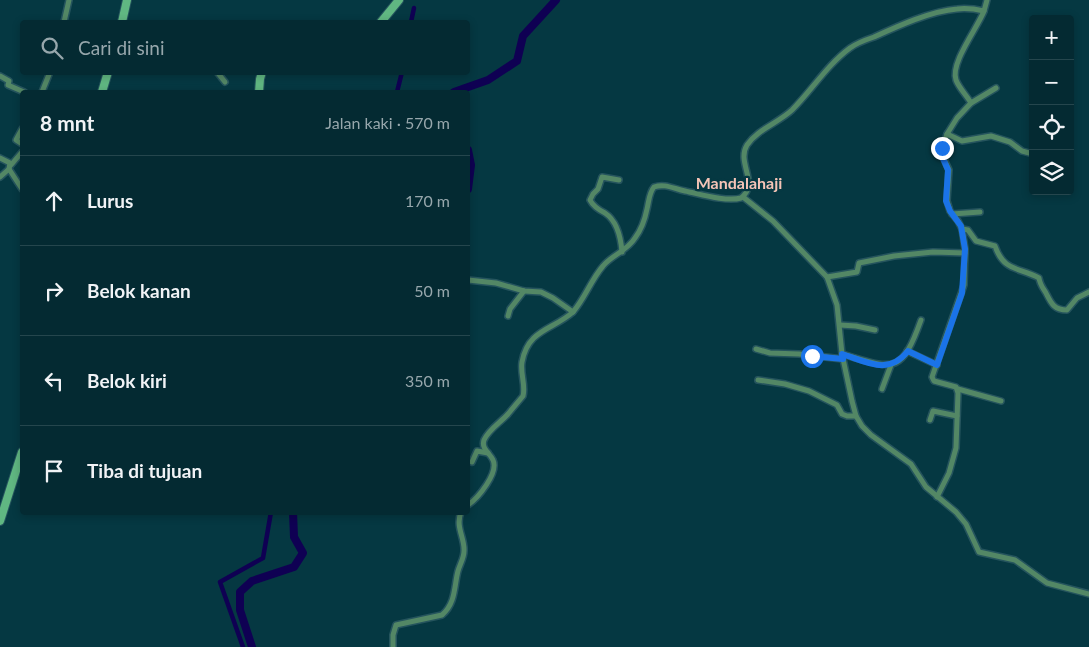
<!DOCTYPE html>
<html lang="id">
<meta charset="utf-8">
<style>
body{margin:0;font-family:Lato,sans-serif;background:#0d323a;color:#f1f3f6}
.controls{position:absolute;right:15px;top:15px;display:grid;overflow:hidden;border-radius:5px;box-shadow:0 2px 8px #0003}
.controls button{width:45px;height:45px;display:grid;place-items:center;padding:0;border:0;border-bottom:1px solid #25464d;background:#042a32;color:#f1f3f6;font:25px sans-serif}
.stop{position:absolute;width:15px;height:15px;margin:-11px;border:4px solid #1a73e8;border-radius:50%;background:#fff}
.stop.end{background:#1a73e8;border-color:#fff;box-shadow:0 1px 5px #0008}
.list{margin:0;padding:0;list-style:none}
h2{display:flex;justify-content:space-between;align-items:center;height:65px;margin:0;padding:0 20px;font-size:21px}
h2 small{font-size:16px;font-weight:400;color:#97a7ac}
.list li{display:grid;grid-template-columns:32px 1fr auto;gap:15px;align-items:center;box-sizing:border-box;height:90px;padding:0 20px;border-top:1px solid #25464d}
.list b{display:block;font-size:19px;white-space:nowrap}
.list em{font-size:16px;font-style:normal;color:#97a7ac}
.icon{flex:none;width:28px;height:28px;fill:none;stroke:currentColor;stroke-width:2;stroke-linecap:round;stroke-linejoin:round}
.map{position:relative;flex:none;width:1089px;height:647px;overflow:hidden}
.search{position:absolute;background:#042a32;box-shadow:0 2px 8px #0003;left:20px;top:20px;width:450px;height:55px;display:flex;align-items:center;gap:12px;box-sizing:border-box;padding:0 18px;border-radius:5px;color:#97a7ac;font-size:19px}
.panel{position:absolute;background:#042a32;box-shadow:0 2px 8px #0003;left:20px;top:90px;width:450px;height:425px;border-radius:5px}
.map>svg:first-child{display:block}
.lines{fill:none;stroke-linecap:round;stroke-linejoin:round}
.canal{stroke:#0f0053;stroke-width:4.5}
.river{stroke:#0f0053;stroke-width:8}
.street-casing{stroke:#25545d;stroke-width:8}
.secondary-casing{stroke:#25545d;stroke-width:10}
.street{stroke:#538765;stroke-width:5}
.secondary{stroke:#60b782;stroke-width:8}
.route{stroke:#1a73e8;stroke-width:6}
.labels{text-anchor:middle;stroke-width:4.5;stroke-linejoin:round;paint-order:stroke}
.quarter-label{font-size:16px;font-weight:bold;fill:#f5c4b7;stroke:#053842}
</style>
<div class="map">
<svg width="1089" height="647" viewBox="0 0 1089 647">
<rect width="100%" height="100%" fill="#053842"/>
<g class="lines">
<g class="canal">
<polyline points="411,22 414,8"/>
<polyline points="397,92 402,72"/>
<polyline points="243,647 220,582 263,558 271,512"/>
</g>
<g class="river">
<polyline points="454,92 488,80 517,61 523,36 556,0"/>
<polyline points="468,150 471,165 468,189"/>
<polyline points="252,647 240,610 240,592 252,581 294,567 303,553 294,537 293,512"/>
</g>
<g class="street-casing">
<g id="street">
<polyline points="64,22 69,0"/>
<polyline points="217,72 225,82"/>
<polyline points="0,76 9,81 8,85 24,92"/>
<polyline points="42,92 50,72"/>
<path d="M971 103C967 96 959 88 956 80 950 63 978 27 984 11"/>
<polyline points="22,129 16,140 22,144"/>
<polyline points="947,134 962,141 991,136 1010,142 1022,151 1033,154"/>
<polyline points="0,158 10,163 9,169 22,189"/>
<polyline points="11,165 22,152"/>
<polyline points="0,177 9,169"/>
<path d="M619 180 602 177 598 189 593 194 590 200C593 206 599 210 605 213 617 221 621 239 622 252"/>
<polyline points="743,197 773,221 827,277 837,305 842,354 852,401 856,416 862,426 871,435 911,464 926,487 956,512 966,524 979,552 1015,560 1047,583 1089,594"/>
<polyline points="952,214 980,212"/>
<path d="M962 229 968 230 976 241 995 246C1004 272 1019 267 1039 278 1040 285 1043 288 1046 293 1051 303 1054 310 1067 310L1077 298 1089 292"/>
<polyline points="827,277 857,272 859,263 894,256 933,252 965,253"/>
<path d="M468 280 496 283 524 291 541 292 553 298 573 312C553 330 528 329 522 362 520 374 526 385 523 396 518 402 513 408 508 414 500 423 489 429 484 440 481 449 490 453 493 460 499 473 478 498 468 505"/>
<path d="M573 312C585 298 591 280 603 266 612 255 627 251 635 238 641 230 645 219 647 209 649 201 649 193 654 187 665 183 674 189 685 191 700 194 726 202 741 198 760 183 736 163 747 145 758 129 778 123 792 110 812 90 827 65 850 48 857 43 865 40 874 37 898 26 931 11 957 9 966 8 975 9 984 11L987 0"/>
<polyline points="508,316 510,309 524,291"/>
<polyline points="840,325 856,326 875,330"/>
<polyline points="756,349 770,353 799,354 843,359"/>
<polyline points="907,351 937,365"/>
<path d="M842 354C893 369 901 376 921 320"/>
<polyline points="758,380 785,384 809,391 837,405 842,414 847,416 856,416"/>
<polyline points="882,389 891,365"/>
<polyline points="958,389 1001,401"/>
<polyline points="930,420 933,411 957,416"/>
<polyline points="472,462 477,451 488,453"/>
<polyline points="937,497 949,473 956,448 958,393 956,387 934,381 932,377 964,285 965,249 962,229 958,221 950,211 947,201 949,170 942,155 942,148 947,134 957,118 971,103 996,88"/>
<path d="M393 647V635L396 625 442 615C456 603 454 586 458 571 460 564 464 558 464 551 465 538 455 527 461 512"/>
</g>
</g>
<g class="secondary-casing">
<g id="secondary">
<polyline points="122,22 127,0"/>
<polyline points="381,22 399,0"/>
<polyline points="102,92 108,72"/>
<polyline points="259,92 260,79 262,72"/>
<polyline points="0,521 22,452"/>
</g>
</g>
<use href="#street" class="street"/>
<use href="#secondary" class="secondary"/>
</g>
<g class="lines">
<path class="route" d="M812 356 843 359 842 354C867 362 888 376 908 351L937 365 962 293 965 249 961 226 950 211 946 201 948 170 942 156V148"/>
</g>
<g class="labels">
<g class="quarter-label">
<text x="739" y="189">Mandalahaji</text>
</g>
</g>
</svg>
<div class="controls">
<button>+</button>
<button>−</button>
<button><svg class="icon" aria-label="locate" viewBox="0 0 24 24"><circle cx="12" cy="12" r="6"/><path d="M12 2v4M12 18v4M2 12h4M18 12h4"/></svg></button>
<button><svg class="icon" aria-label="layers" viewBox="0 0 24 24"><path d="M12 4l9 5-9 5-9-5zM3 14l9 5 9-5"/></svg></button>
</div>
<div class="stop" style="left:812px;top:356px"></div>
<div class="stop end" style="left:942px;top:148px"></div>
<div class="search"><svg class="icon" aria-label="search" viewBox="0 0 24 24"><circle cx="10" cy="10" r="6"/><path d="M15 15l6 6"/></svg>Cari di sini</div>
<section class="panel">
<h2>8 mnt<small>Jalan kaki · 570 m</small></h2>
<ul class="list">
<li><svg class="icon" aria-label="ahead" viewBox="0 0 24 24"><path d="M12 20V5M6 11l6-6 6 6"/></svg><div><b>Lurus</b></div><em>170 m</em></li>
<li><svg class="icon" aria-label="right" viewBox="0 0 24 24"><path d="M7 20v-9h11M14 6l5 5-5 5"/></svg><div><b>Belok kanan</b></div><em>50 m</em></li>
<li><svg class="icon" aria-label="left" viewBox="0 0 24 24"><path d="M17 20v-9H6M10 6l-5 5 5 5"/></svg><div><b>Belok kiri</b></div><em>350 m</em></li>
<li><svg class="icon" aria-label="arrive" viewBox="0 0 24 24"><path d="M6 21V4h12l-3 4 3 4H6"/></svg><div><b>Tiba di tujuan</b></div></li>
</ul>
</section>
</div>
